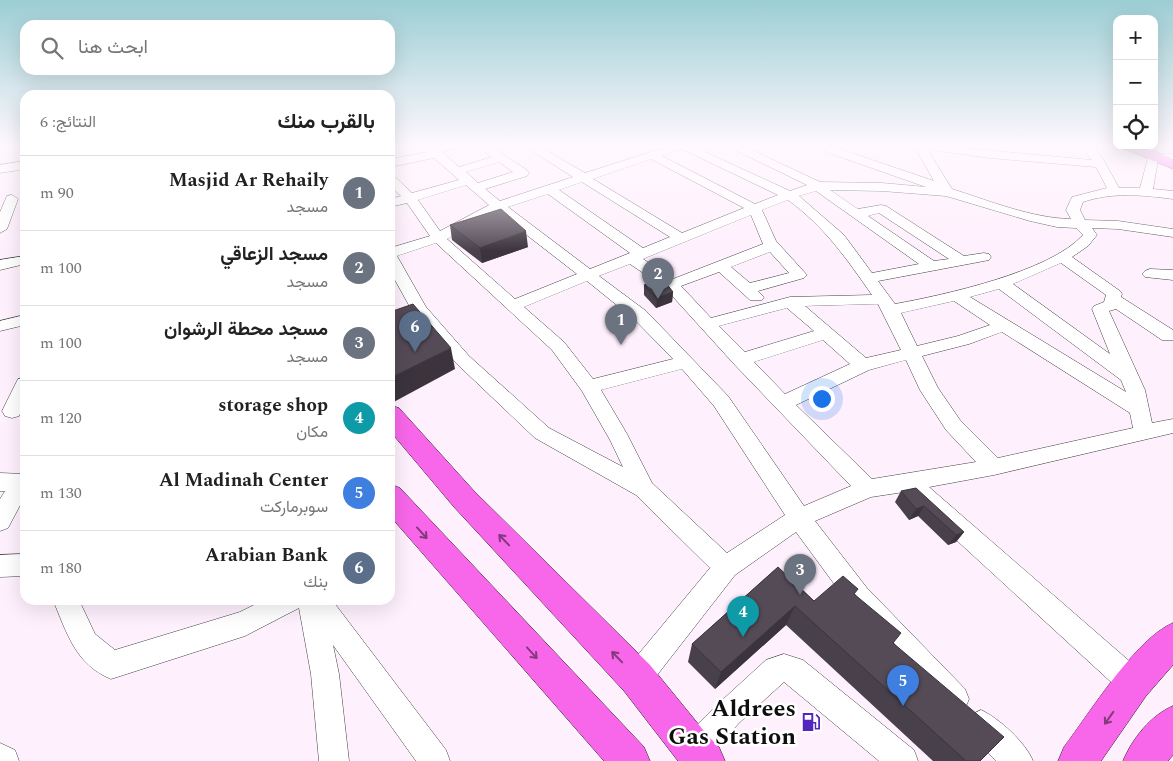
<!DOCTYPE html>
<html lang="ar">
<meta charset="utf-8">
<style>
body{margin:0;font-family:Spectral,Vazirmatn,serif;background:#f2f2f2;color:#222;direction:rtl}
.controls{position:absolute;right:15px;top:15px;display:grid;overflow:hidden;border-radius:10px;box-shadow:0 5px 20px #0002}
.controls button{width:45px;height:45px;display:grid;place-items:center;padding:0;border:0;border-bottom:1px solid #e0e0e0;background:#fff;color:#222;font:25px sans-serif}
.you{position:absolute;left:821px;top:398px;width:18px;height:18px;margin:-12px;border:4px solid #fff;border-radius:50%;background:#1a73e8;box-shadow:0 0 0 8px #1a73e833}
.badge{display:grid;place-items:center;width:32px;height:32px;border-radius:50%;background:#0b8043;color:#fff;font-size:16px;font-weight:700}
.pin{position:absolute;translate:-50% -41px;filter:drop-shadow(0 1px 2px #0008)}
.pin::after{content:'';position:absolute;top:26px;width:18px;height:15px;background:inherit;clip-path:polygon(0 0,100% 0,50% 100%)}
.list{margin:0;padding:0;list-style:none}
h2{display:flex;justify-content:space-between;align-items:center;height:65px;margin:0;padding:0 20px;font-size:21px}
h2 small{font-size:16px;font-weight:400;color:#767676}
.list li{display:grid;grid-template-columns:32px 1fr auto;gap:15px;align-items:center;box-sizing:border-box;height:75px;padding:0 20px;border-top:1px solid #e0e0e0}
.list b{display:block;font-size:19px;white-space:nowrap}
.list p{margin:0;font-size:16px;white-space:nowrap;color:#767676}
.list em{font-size:16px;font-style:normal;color:#767676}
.icon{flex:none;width:28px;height:28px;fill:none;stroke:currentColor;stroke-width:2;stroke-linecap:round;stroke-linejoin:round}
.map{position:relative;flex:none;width:1173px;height:761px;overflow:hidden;direction:ltr}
.search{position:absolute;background:#fff;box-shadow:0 5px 20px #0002;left:20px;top:20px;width:375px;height:55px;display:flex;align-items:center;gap:12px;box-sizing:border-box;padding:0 18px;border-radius:15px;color:#767676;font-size:19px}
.panel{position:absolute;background:#fff;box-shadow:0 5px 20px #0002;left:20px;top:90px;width:375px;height:515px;border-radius:15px;direction:rtl}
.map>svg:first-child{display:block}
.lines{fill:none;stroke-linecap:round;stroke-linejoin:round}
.minor-casing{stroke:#414141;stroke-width:1}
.major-casing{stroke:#1f1f1f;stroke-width:1}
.minor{fill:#fff;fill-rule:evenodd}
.major{fill:#f867ea;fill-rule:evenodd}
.wall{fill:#48404b}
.shaded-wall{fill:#3b343d}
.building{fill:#544b57;stroke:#3b343d}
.oneway{stroke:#833a7c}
.labels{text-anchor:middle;stroke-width:5;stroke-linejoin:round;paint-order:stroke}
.near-poi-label{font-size:24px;font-weight:bold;fill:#0e0e0e;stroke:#fff;text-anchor:end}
</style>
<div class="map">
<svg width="1173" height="761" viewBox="0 0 1173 761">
<rect width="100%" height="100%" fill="#fff0fd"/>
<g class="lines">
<g class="minor-casing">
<g id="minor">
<path d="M421 145H432L435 147 446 145H463L462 147 442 152 459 167 492 157 475 145H488L527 170 529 173 527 176 485 189 500 201 573 177 526 147 525 145H537L585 173 673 145H690L790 191 807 185 729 147 728 145H741L820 182 882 183 926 187 829 153 813 145H828L934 181 917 151 907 145H921L927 149 952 189C990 201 1031 218 1071 219L1066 210 1072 197 1107 188 1096 167 990 158 933 150 927 147 929 145 1092 160 1079 145H1091L1102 157 1119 188H1140L1149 154H1173V160H1158L1153 189 1173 191V199C1142 195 1112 192 1083 202L1080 210 1085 220 1118 221 1173 229V237L1118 229 1092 228 1097 235 1088 246 1072 257 1120 291 1122 294 1121 297 1173 330V340H1162L1116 309 1109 311 1145 390 1152 423 1173 419V433L994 475 929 487 1143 673 1147 683 1143 693 1133 697 1123 693 904 492 871 497 815 521 867 588 965 689 969 699 965 709 955 713 945 709 849 604 796 532 735 575 647 688 637 692 627 688 623 678 627 668 710 568 636 495 535 438 457 364 411 309 390 271V248L430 236 407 203 390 207V199L401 196 390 186V175L394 176 412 193 459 180 434 158 390 167V159L428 152ZM682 149 778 195 755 204 662 156ZM651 159 744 208 682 233 593 179ZM499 162 513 172 478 183 466 172ZM582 182 670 237 643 248 559 190ZM466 185 489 205 440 231 418 200ZM830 190 882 191 946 196 1030 221 1057 227 1076 228 1083 235C1050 272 944 295 895 304L878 281 984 261 989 260 991 257 989 254 984 253 964 256 886 206 881 205 858 209ZM816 191 919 264 872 273 844 235 799 196ZM548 194 630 253 590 269 508 207ZM788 200C825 227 846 258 872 295L790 297 711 318 681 286 719 272 750 300H762L764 297 758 291 804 278 807 275 776 241 762 210ZM497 212 577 274 515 299 447 239ZM879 213 949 259 934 261 868 216ZM751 215 763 244 673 279 643 259ZM436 243 552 350 582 391 610 440 623 467 549 428 469 356 426 307 397 256ZM770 252 789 273 750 283 731 267ZM1061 263 1106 295 1104 302 1094 306 1092 309 1110 354 1013 284ZM630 264 665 288 734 364 851 486 804 506 728 396 646 311 599 276ZM587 281 634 319 673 359 593 379 564 342 524 307ZM999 289 1121 380 1126 392 970 297ZM954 301 990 325 958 336 917 346 901 313ZM878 304 901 350 866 358 805 306ZM787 308 814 331 745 352 719 326ZM1002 332 1130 413 1133 428 998 458 960 420 938 388 922 356 969 344ZM823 340 850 364 785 394 754 362ZM906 360 920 390 946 430 976 462 872 479 796 405 869 370ZM682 369 714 406 785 515 727 553 652 483 627 434 601 390Z"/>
<polygon points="25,161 25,169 0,173 0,165"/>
<polygon points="12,195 18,199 7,229 0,233 0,212 7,196"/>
<polygon points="25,256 25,264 0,270 0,260"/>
<polygon points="1150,269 1173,270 1173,280 1145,277 1142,274 1145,271"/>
<polygon points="25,315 25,325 0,331 0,321"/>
<path d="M25 378C25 392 26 403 19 416L12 418 5 416 2 411 18 379Z"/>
<polygon points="0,473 25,474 25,496 8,528 0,531 0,499 5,491 0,491"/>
<polygon points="25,554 25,576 0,577 0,555"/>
<path d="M53 600H79L95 634 115 650 240 612 264 600H332L446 750 450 761H416L333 645 339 674 349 761H319L311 674 299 608 245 636 111 679C75 664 67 633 53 600Z"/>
<polygon points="784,654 803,660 914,750 918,761 879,761 784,682 739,723 705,761 683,761 679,750 683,739 719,703 766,660"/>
<path d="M981 710C999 718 1026 743 1033 761H996L971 735 966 725 971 715Z"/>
<polygon points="0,743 15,750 19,761 0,761"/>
</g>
</g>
<g class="major-casing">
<g id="major">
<polygon points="1123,146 1143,146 1173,159 1173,169 1125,149"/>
<polygon points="390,405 399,408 474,491 650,665 708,736 719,747 725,761 678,761 624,691 454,507 390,431"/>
<polygon points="390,484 400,488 644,747 650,761 604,761 390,516"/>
<path d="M1173 623V665L1146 696 1101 761H1058L1064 747C1089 714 1136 638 1173 623Z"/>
<path d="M1173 706V755L1168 761H1123C1132 739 1151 715 1173 706Z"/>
</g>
</g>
<use href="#minor" class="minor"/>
<use href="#major" class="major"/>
</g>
<g class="wall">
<polygon points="450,225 528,247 482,263 452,240"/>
<polygon points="644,285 673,292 672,302 656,308 644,295"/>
<polygon points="901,491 964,532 956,542 948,545 918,516 909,520 895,502"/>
<polygon points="778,567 814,601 855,594 894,643 980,761 933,761 786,625 715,689 688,662 692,644"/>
</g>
<g class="shaded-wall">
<polygon points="526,231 528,247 482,263 480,248"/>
<polygon points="673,292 672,302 656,308 657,298"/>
<polygon points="451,348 455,369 390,404 390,378"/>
<polygon points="924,506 918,516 909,520 916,509"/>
<polygon points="964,532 956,542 948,545 956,535"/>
<polygon points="795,606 786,625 715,689 721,672"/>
</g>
<g class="building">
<polygon points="501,209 526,231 480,248 450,225"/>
<polygon points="663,279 673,292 657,298 644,285"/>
<polygon points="413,304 451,348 390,378 390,312"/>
<polygon points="916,488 964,532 956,535 924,506 916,509 901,491"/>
<polygon points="778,567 814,601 843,576 858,589 854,594 901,633 893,643 1004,737 980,761 966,761 795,606 721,672 692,644"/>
</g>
<defs><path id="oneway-shaft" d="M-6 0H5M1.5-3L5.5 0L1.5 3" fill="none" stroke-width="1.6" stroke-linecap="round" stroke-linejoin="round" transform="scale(1.25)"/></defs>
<g class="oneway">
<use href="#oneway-shaft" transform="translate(422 533) rotate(48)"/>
<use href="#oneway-shaft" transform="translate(504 540) rotate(-134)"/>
<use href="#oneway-shaft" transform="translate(532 653) rotate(48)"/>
<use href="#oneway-shaft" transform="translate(617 657) rotate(-134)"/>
<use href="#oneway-shaft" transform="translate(1109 718) rotate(125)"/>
</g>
<linearGradient id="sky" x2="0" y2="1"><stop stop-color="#9bced4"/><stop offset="0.58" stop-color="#fff8fe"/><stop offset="1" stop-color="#fff8fe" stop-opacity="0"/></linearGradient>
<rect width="1173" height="251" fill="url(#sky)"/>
<defs>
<g id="fuel-bare" transform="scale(1.5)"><path d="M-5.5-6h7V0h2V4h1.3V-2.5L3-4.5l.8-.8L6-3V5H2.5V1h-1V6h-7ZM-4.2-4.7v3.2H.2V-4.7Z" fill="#5326bf" stroke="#fff" stroke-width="2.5" paint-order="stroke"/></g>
</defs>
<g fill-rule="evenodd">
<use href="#fuel-bare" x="811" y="722"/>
</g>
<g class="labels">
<g class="near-poi-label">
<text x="796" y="716">Aldrees<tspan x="796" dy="28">Gas Station</tspan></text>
</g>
</g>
</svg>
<div class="controls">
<button>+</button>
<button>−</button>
<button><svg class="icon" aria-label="locate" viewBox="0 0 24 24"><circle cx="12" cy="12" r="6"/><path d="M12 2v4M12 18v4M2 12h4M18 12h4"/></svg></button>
</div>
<div class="you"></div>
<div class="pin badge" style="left:621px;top:345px;background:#6b7280">1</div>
<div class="pin badge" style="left:658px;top:299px;background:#6b7280">2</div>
<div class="pin badge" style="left:800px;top:595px;background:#6b7280">3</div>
<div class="pin badge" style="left:743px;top:637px;background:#0f9aa8">4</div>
<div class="pin badge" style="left:903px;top:706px;background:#3f7fe0">5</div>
<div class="pin badge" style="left:415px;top:352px;background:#5c6f8a">6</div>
<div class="search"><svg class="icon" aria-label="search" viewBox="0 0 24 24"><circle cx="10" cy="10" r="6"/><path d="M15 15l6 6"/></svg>ابحث هنا</div>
<section class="panel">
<h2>بالقرب منك<small>النتائج: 6</small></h2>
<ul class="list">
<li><span class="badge" style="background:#6b7280">1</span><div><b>Masjid Ar Rehaily</b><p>مسجد</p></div><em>90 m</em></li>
<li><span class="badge" style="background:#6b7280">2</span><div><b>مسجد الزعاقي</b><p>مسجد</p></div><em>100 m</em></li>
<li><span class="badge" style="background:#6b7280">3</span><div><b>مسجد محطة الرشوان</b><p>مسجد</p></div><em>100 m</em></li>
<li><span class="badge" style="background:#0f9aa8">4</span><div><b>storage shop</b><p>مكان</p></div><em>120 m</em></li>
<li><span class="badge" style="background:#3f7fe0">5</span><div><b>Al Madinah Center</b><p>سوبرماركت</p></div><em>130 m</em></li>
<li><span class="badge" style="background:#5c6f8a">6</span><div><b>Arabian Bank</b><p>بنك</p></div><em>180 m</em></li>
</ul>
</section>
</div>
